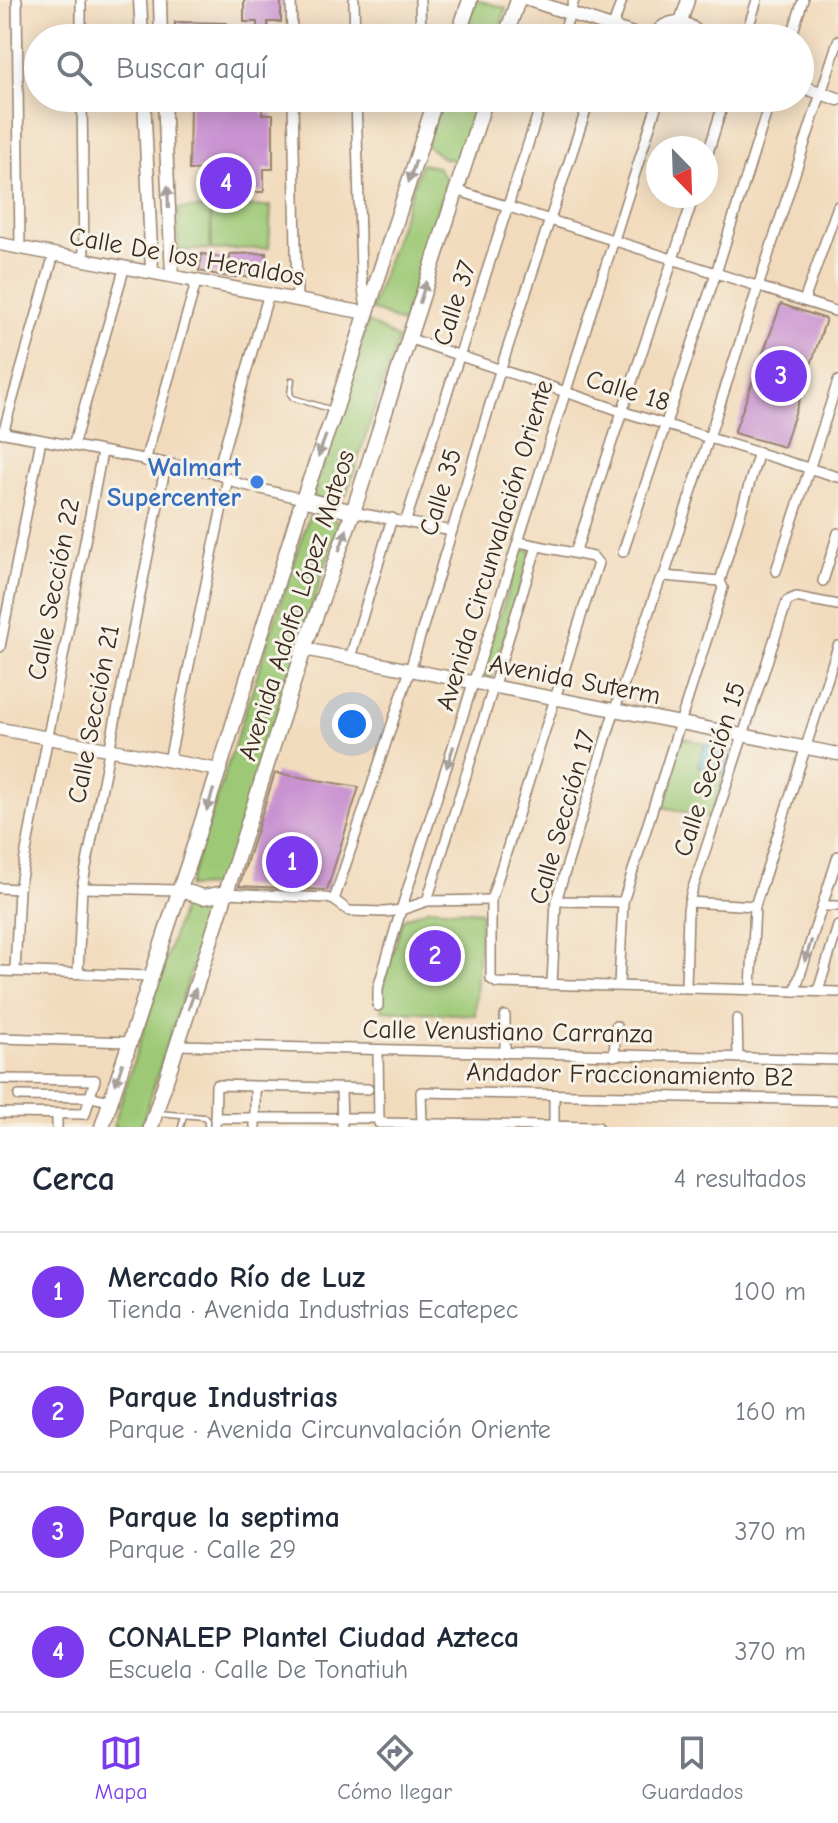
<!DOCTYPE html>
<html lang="es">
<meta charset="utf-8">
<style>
body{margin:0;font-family:"Comic Neue",sans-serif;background:#f2f2f3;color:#1f2937}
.compass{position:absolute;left:646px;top:136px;width:72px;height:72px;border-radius:50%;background:#fff;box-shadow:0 4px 20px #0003;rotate:157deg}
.you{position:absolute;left:352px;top:724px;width:28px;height:28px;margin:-20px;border:6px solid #fff;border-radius:50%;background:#1a73e8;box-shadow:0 0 0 12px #1a73e833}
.badge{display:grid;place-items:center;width:52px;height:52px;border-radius:50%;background:#7c3aed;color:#fff;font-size:26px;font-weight:700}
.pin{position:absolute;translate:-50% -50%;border:4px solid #fff;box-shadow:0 2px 8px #0006}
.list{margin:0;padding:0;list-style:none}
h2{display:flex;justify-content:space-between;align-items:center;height:104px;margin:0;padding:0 32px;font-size:34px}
h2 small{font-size:26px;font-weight:400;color:#747a83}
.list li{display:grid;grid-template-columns:52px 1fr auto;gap:24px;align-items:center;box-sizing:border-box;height:120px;padding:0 32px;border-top:2px solid #e0e1e3}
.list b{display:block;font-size:30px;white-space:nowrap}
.list p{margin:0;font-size:26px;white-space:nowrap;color:#747a83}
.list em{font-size:26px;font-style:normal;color:#747a83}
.icon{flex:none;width:44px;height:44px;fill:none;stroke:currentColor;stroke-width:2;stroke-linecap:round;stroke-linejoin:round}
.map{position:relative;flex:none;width:838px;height:1127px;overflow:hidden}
.search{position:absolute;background:#fff;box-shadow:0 4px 20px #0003;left:24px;right:24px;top:24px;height:88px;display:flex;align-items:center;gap:20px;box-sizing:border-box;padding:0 28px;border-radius:44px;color:#747a83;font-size:30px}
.sheet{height:584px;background:#fff}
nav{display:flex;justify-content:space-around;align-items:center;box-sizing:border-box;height:112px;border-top:2px solid #e0e1e3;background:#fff;font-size:22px;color:#747a83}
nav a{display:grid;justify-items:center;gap:4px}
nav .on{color:#7c3aed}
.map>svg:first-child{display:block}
.green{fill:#9dc976;stroke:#6c7a4a;stroke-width:2}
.water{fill:#61bfdf;stroke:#4e747e;stroke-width:2}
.building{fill:#c993d1}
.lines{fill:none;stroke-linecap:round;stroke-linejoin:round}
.lane-casing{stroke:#96826e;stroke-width:7}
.street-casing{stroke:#96826e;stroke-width:12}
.secondary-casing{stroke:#96826e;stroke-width:15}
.primary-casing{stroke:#96826e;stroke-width:17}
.lane{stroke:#fff;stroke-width:4}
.street{stroke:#fff;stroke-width:9}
.secondary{stroke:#fff;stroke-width:12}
.primary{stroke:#fff;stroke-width:14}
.oneway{fill:#a79f9a}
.shop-dot{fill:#3f7fe0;stroke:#f7f3e8;stroke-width:3}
.labels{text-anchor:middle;stroke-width:6;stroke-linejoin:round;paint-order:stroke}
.street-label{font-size:26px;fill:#3b2a1e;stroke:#f7f3e8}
.shop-label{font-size:26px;font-weight:bold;fill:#366cbe;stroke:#f7f3e8;text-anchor:end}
</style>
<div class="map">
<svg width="838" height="1127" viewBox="0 0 838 1127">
<rect width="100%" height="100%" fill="#f7f3e8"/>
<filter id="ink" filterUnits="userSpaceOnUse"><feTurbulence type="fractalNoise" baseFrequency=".0125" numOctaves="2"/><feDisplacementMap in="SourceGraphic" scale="16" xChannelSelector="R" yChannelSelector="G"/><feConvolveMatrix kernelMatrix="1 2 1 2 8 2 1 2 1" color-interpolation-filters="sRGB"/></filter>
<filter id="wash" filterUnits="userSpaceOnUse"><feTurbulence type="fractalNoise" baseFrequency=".006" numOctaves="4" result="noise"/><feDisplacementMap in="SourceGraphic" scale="32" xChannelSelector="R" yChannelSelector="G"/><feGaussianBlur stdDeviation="1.8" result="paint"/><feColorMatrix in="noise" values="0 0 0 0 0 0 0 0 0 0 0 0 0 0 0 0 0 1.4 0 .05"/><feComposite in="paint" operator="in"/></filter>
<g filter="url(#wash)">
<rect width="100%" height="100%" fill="#f2dbbd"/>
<g class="green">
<polygon points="476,0 506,8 497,38 462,38"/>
<polygon points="442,98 478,98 458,161 443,158 426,145"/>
<polygon points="421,164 437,167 447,180 404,324 371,309"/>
<polygon points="271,206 269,248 212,250 211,210 210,249 178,251 178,209"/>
<polygon points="368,322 398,339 346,495 332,508 313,496"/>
<polygon points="327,515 339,523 222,886 188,887 309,516"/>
<polygon points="522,548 532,551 491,679 480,676"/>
<polygon points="681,737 732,751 710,818 659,806"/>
<polygon points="213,903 141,1127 113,1127 183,905"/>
<polygon points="430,908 481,912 475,1015 382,1010 381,993 403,919"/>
</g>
<polygon class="water" points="705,744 732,751 725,773 698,766"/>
<g id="blocks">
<g class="building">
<polygon points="244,0 281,0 281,22 268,22 268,38 257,38 257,22 244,22"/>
<polygon points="175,22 227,23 227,38 175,38"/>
<polygon points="190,98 243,98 243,103 262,103 262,114 273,114 273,169 264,169 264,192 215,192 216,169 189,170"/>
<polygon points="266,253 267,277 229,277 199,271 202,254 230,259 230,254"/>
<polygon points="781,304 826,319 784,447 734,433"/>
<polygon points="275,773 359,787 327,890 239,886"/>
</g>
</g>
</g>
<g filter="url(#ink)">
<use href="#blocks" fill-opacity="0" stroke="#96826e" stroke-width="2"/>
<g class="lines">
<g class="lane-casing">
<g id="lane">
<polyline points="292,380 290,394 293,398 333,410"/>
<polyline points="158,1113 204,1117 207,1120 207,1127"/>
<polyline points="181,1127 184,1116"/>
</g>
</g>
<g class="street-casing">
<g id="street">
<polyline points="17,0 20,248"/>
<polyline points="81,0 81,38"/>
<polyline points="291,0 292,38"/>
<polyline points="354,0 355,38"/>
<polyline points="420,0 421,38"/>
<polyline points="562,38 574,0"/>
<polyline points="609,38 622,0"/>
<polyline points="745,38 757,0"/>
<polyline points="791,38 803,0"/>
<polyline points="82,98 84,260"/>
<polyline points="293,98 297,298"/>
<polyline points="356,98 361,274 366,309"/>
<polyline points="706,159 725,98"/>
<polyline points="456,190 838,312"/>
<polyline points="804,301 838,206"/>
<polyline points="408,338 624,412 838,477"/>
<polyline points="0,432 212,472 240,484 303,499"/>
<polyline points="3,433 54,254"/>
<polyline points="73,446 125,266"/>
<polyline points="145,461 197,279"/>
<polyline points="217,473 269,293"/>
<polyline points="353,512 452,531"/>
<polyline points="406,520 543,98"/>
<polyline points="519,542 593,557 598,563 491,900 491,979 497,983 838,992"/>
<polyline points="623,552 716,273 771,98"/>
<polyline points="575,553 694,196"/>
<polyline points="776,571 838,381"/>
<polyline points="664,576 720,581"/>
<polyline points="823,581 838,533"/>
<polyline points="0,647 41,440"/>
<polyline points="350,658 392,518"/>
<polyline points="169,761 228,478"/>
<polyline points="0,888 19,889"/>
<polyline points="82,888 181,890"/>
<polyline points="227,893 326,898 334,900 349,911 385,912 401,910 427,901 491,900"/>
<polyline points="334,900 410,670 500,371 590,98"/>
<polyline points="427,901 537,546"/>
<polyline points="556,901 623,902"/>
<polyline points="689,902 755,906"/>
<polyline points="823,906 838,906"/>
<polyline points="0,971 152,976"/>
<polyline points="15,971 19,889 102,452"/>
<polyline points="78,973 82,888 166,464"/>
<polyline points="552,984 556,901 615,709 660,580 664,576 838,41"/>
<polyline points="619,985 623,902 723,588 720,581 759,452"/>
<polyline points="686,987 688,910 691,894 787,601 796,597 838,605"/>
<polyline points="751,989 755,906 838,646"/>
<polyline points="795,991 838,856"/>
<polyline points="818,991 838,926"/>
<polyline points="378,1006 378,988 401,910 659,98"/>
<polyline points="505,1016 505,1053"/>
<polyline points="737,1019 738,1058"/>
<polyline points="0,1038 130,1042"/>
<polyline points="177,1045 838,1060"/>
<polyline points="378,1050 379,1123"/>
<polyline points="614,1056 616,1026"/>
<polyline points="0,1079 95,1080 85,1114 0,1113"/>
<polyline points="341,1089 342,1127"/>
<polyline points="554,1095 554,1126"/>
<polyline points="19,1096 91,1097 111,1101"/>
<polyline points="57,1114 57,1127"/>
<polyline points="215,1118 379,1118"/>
<polyline points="379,1123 598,1127"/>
<polyline points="422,1124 421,1092 838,1100"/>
<polyline points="215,1127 216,1085 368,1089"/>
<polyline points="255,1127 255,1087"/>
</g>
</g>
<g class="secondary-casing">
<g id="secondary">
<polyline points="140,0 142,38"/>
<polyline points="160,0 161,38"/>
<polyline points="529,0 645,38"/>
<polyline points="681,22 688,0"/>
<path d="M653 38C666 17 689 18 701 38"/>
<polyline points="800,86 838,99"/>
<polyline points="144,98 152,271"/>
<polyline points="164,98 172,275"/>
<polyline points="0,244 366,313"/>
<polyline points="304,649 838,754"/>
<polyline points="0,729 219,770"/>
</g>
</g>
<g class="primary-casing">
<g id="primary">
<polyline points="457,38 470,0"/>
<polyline points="505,38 518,0"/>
<polyline points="303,499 353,512"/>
<polyline points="181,890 203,897 227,893"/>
<polyline points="102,1127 219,770 303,499 335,411 436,98"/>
<polyline points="151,1127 304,649 353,512 486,98"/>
</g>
</g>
<use href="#lane" class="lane"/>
<use href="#street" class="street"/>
<use href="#secondary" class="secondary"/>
<use href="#primary" class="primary"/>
</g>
<defs><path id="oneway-solid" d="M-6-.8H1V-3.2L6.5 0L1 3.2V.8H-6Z" transform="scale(2)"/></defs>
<g class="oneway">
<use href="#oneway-solid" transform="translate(412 172) rotate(108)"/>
<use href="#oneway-solid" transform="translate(168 197) rotate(-92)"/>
<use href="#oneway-solid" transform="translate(423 292) rotate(-72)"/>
<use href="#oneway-solid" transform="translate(322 446) rotate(110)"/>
<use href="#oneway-solid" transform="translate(343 540) rotate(-70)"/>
<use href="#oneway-solid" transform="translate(450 757) rotate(108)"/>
<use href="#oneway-solid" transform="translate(210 800) rotate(108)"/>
<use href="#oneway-solid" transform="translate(808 951) rotate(108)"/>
<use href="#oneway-solid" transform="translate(192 999) rotate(-71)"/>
<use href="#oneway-solid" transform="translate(119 1074) rotate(108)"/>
</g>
</g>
<circle class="shop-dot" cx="257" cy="482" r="8"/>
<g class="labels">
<g class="street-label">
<text transform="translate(187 256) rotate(10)" y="9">Calle De los Heraldos</text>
<text transform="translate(454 303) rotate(-72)" y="9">Calle 37</text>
<text transform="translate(628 390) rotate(17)" y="9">Calle 18</text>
<text transform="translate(440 492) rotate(-73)" y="9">Calle 35</text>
<text transform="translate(494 545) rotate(-73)" y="9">Avenida Circunvalación Oriente</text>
<text transform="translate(53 589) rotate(-79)" y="9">Calle Sección 22</text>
<text transform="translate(296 605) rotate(-72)" y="9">Avenida Adolfo López Mateos</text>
<text transform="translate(575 679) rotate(11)" y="9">Avenida Suterm</text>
<text transform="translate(93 714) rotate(-79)" y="9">Calle Sección 21</text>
<text transform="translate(709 769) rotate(-72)" y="9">Calle Sección 15</text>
<text transform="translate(562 817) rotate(-74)" y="9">Calle Sección 17</text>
<text transform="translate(508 1031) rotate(1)" y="9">Calle Venustiano Carranza</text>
<text transform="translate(630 1074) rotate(1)" y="9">Andador Fraccionamiento B2</text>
</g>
<g class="shop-label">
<text x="241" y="476">Walmart<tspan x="241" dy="30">Supercenter</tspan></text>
</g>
</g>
</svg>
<svg class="compass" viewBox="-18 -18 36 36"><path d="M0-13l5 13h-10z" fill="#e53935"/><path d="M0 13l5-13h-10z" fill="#747a83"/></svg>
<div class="you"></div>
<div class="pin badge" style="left:292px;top:862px">1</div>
<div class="pin badge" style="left:435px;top:956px">2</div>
<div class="pin badge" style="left:781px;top:376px">3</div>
<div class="pin badge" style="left:226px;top:183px">4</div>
<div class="search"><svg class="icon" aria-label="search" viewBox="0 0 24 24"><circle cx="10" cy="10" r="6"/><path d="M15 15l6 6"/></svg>Buscar aquí</div>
</div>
<section class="sheet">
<h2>Cerca<small>4 resultados</small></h2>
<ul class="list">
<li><span class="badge">1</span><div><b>Mercado Río de Luz</b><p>Tienda · Avenida Industrias Ecatepec</p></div><em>100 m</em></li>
<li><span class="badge">2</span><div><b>Parque Industrias</b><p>Parque · Avenida Circunvalación Oriente</p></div><em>160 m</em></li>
<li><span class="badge">3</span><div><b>Parque la septima</b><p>Parque · Calle 29</p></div><em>370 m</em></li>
<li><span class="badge">4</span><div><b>CONALEP Plantel Ciudad Azteca</b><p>Escuela · Calle De Tonatiuh</p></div><em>370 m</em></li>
</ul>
</section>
<nav>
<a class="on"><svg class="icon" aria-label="map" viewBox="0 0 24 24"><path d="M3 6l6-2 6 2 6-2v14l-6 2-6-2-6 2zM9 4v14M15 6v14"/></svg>Mapa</a>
<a><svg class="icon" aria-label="directions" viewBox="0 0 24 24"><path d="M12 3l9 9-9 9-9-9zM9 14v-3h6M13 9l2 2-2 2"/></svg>Cómo llegar</a>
<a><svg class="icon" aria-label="saved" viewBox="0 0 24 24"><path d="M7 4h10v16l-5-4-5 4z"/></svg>Guardados</a>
</nav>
